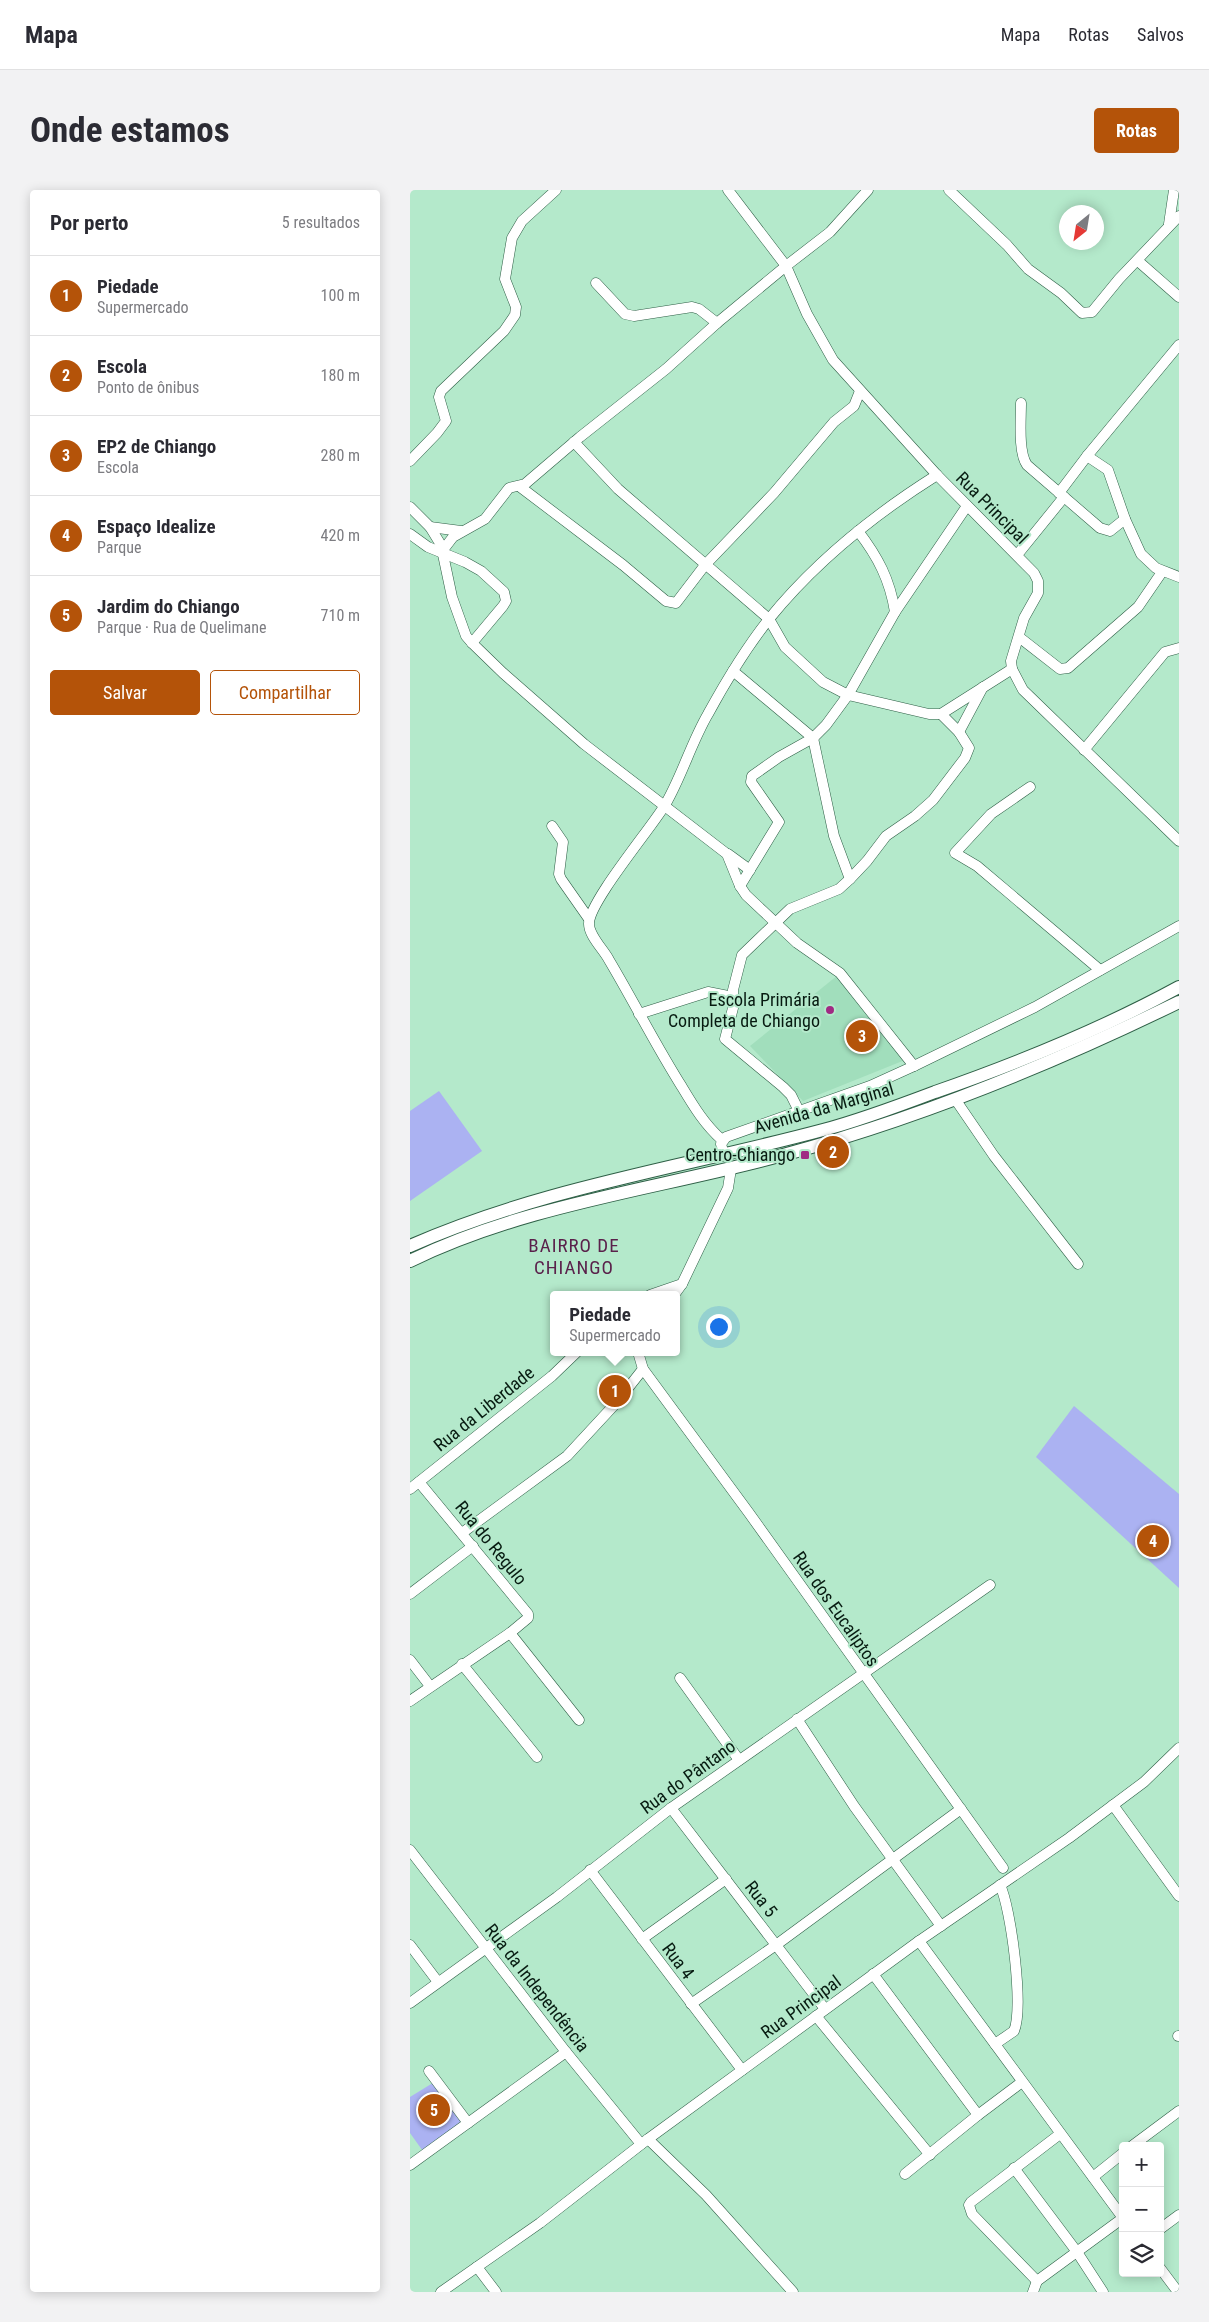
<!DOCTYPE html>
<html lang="pt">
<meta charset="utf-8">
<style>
body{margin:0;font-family:"Roboto Condensed",sans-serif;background:#f2f2f3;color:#2b2b33}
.controls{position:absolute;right:15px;bottom:15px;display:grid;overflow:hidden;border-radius:5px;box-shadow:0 2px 12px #0003}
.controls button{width:45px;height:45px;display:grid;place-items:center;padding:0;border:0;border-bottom:1px solid #e1e1e2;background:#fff;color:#2b2b33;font:25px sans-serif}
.compass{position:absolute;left:649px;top:15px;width:45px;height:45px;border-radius:50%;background:#fff;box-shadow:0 2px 12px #0003;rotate:210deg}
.you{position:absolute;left:308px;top:1136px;width:18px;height:18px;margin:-12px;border:4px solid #fff;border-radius:50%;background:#1a73e8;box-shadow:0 0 0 8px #1a73e833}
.badge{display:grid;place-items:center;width:32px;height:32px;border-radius:50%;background:#b45309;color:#fff;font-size:16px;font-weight:700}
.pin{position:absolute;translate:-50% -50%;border:2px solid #fff;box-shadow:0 1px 5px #0006}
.popup{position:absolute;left:140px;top:1101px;width:130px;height:65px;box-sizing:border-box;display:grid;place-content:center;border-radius:5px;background:#fff;filter:drop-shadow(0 1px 4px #0005);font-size:16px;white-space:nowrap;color:#7c7c81}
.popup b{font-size:19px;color:#2b2b33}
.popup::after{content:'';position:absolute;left:50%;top:100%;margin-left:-10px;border:10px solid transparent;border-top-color:#fff}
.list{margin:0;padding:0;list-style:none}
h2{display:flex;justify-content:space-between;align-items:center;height:65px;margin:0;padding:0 20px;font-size:21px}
h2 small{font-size:16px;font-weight:400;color:#7c7c81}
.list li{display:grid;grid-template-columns:32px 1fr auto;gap:15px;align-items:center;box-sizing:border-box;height:80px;padding:0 20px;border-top:1px solid #e1e1e2}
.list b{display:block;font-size:19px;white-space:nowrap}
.list p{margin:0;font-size:16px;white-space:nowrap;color:#7c7c81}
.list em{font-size:16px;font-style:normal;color:#7c7c81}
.actions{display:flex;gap:10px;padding:15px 20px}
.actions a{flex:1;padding:11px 0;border:1px solid #b45309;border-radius:5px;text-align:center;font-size:18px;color:#b45309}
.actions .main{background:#b45309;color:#fff}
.icon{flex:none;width:28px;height:28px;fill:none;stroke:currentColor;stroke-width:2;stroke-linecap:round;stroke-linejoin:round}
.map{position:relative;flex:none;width:769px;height:2102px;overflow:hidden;border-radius:5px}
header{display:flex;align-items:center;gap:30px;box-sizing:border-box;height:70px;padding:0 25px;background:#fff;border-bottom:1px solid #e1e1e2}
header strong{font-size:24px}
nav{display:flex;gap:28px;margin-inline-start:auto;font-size:18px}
.intro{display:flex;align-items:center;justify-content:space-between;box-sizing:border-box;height:120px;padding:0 30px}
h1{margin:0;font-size:35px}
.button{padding:12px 22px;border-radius:5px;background:#b45309;color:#fff;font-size:18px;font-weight:700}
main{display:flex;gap:30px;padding:0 30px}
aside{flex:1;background:#fff;border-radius:5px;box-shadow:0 2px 12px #0003}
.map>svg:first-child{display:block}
.built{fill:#a1debc}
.green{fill:#abb2f2}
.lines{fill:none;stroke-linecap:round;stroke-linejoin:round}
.minor-casing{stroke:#2e5f46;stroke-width:11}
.major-casing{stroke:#2e5f46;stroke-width:14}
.minor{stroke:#fff;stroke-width:10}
.major{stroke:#fff;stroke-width:12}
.poi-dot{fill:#a02a83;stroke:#b4e9cb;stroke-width:2}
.labels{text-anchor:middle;stroke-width:4;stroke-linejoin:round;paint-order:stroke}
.street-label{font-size:18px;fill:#071b11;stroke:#b4e9cb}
.poi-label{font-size:18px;fill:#071b11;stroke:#b4e9cb;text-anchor:end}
.neighbourhood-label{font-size:19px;letter-spacing:1px;fill:#5a214b;stroke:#b4e9cb}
</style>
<header>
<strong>Mapa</strong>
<nav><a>Mapa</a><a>Rotas</a><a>Salvos</a></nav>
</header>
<div class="intro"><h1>Onde estamos</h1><a class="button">Rotas</a></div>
<main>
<aside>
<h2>Por perto<small>5 resultados</small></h2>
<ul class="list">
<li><span class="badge">1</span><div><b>Piedade</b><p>Supermercado</p></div><em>100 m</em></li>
<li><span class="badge">2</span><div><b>Escola</b><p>Ponto de ônibus</p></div><em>180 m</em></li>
<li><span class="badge">3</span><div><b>EP2 de Chiango</b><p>Escola</p></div><em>280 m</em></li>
<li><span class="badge">4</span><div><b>Espaço Idealize</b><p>Parque</p></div><em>420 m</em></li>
<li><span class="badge">5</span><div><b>Jardim do Chiango</b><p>Parque · Rua de Quelimane</p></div><em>710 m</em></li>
</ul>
<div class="actions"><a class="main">Salvar</a><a>Compartilhar</a></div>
</aside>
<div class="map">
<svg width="769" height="2102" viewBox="0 0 769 2102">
<rect width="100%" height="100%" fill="#b4e9cb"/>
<polygon class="built" points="428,785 495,870 393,911 340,856"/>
<g class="green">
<polygon points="29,901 72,961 0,1011 0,921"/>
<polygon points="664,1216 769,1304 769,1398 626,1267"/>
<polygon points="26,1891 58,1933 15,1964 0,1943 0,1907"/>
</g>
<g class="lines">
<g class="minor-casing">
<g id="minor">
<polyline points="318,0 376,76 397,124 423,170 527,285 624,383 628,391 628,403 614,428 601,471 602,479 613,500 769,651"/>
<polyline points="539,0 597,55 618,79 651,103 672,123 682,122 709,89 769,26"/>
<polyline points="759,34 764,0"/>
<polyline points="728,71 769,107"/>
<polyline points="186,93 215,124 224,126 282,117 289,119 307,133"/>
<path d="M611 213C611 230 608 262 617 275L690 338 700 341 715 329"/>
<polyline points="164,252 208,299 359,429 375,457 413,492 438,505 519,524 531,524 602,479"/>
<polyline points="677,266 698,280 715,329 731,364 746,378 769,387"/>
<polyline points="0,271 27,243 36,231 29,207 31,201 94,141 105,125 106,117 95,89 102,48 112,31 146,0"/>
<polyline points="109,296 213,375 256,411 266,413 295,375 364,303 424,232 444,216 450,201"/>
<polyline points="649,303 677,266 769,155"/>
<polyline points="0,317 20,337 31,355 42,407 56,446 62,453 93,483 174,554 317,664 330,696 336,705 387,753 430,783 504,876"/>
<polyline points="20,337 51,341"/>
<path d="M448 341C468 367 480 390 485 422"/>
<polyline points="0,344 18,357 55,372 71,381 94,402 96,411 93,416 62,453"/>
<polyline points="33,360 43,347 75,329 99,298 115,294 122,288 170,247 256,179 307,133 376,76 420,42 458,0"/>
<polyline points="607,365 654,307"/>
<polyline points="609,447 650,479 658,478 728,417 752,382"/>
<polyline points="323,481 403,548 424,646 440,689"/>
<polyline points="549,542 573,497"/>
<polyline points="674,560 755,462 769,458"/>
<polyline points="620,597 581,624 545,663 567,676 690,780"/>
<polyline points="142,636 153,652 149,684 151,689 179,729"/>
<polyline points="318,664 340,680"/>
<polyline points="330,696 369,632 341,592 342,586 369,567 403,548 416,535 438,505 485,422 557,316"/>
<polyline points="229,824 298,802 323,807"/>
<polyline points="545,909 584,966 668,1074"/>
<polyline points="389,921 381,905 373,897 315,849 323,818 323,800 332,765 380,719 429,699 440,689 457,671 476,646 505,626 523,610 555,568 559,558 549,542 531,524"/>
<path d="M312 950C295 935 284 917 272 897 246 856 224 812 199 770 194 760 179 746 179 734 178 713 242 637 255 615 272 586 281 553 298 524 316 491 336 458 359 429 406 371 465 324 527 285"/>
<polyline points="314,965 311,954 316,947 460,896 504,876 625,817 769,736"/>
<polyline points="240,1105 272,1094"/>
<polyline points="264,1105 272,1094 318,998 321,979"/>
<polyline points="228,1162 233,1179 339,1323 593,1678"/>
<polyline points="0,1299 142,1186 167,1162"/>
<polyline points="52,1343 157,1266 207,1212 233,1179"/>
<polyline points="0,1404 63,1356"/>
<polyline points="100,1443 169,1530"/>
<polyline points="0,1470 20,1496"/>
<polyline points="52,1474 127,1567"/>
<polyline points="270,1488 329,1570"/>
<polyline points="0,1511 100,1443 118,1428 118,1424 9,1292"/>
<polyline points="387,1529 444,1616 531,1736"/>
<polyline points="703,1615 769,1706"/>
<polyline points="261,1618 415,1819"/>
<polyline points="0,1660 156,1862 231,1954"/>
<polyline points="180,1680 332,1880"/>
<polyline points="232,1749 316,1689"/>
<polyline points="509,1751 713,2028"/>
<polyline points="0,1755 28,1792"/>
<polyline points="463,1784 568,1925"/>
<polyline points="0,1813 147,1707 261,1618 580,1395"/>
<polyline points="281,1814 366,1755 551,1619"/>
<polyline points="406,1826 520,1965"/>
<polyline points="768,1846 769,1846"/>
<path d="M585 1854 604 1841C614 1818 601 1718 590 1695"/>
<polyline points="19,1881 58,1933"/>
<polyline points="238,1949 296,2005 383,2102"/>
<polyline points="722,1956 769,1921"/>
<polyline points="0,1975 156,1862"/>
<polyline points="604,1978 667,2062 693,2102"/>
<polyline points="495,1984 568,1925 612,1892"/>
<polyline points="683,1987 713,1963"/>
<polyline points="750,2039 769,2025"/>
<polyline points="67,2077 86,2102"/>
<polyline points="750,2078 768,2102"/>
<polyline points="627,2091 562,2024 559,2015 561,2012 650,1944"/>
<polyline points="31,2102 130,2033 238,1949 509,1751 659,1648 734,1592 769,1558"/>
<polyline points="623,2102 627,2091 713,2028"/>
</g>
</g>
<g class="major-casing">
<g id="major">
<path d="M0 1056C131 998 275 977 413 940 451 930 488 916 525 902 608 873 692 839 769 797"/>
<path d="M0 1071C117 1014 248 999 373 965 510 928 642 874 769 812"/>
</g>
</g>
<use href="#minor" class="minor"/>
<use href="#major" class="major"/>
</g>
<g class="poi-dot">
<circle cx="420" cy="820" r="5"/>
<rect x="390" y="960" width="10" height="10" rx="2.5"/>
</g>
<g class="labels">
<g class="street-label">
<text transform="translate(582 318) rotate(45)" y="6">Rua Principal</text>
<text transform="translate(414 918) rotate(-16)" y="6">Avenida da Marginal</text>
<text transform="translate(74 1219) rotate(-39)" y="6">Rua da Liberdade</text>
<text transform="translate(81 1353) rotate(51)" y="6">Rua do Regulo</text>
<text transform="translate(426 1419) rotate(55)" y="6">Rua dos Eucaliptos</text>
<text transform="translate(278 1587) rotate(-36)" y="6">Rua do Pântano</text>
<text transform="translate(351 1709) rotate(52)" y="6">Rua 5</text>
<text transform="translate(268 1771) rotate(53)" y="6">Rua 4</text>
<text transform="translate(127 1798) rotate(52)" y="6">Rua da Independência</text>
<text transform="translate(391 1817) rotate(-36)" y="6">Rua Principal</text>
</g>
<g class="poi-label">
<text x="410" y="816">Escola Primária<tspan x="410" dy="21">Completa de Chiango</tspan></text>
<text x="385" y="971">Centro-Chiango</text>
</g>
<g class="neighbourhood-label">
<text x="164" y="1062">BAIRRO DE<tspan x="164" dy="22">CHIANGO</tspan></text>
</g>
</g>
</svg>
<div class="controls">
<button>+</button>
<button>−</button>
<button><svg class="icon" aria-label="layers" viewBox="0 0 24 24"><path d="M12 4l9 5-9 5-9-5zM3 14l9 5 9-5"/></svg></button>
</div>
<svg class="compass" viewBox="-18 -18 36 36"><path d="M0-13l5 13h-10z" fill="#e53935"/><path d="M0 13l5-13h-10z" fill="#7c7c81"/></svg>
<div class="you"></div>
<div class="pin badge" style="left:205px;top:1201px">1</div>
<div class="popup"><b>Piedade</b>Supermercado</div>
<div class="pin badge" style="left:423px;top:962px">2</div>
<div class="pin badge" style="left:452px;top:846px">3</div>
<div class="pin badge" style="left:743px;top:1351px">4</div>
<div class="pin badge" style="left:24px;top:1920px">5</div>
</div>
</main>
